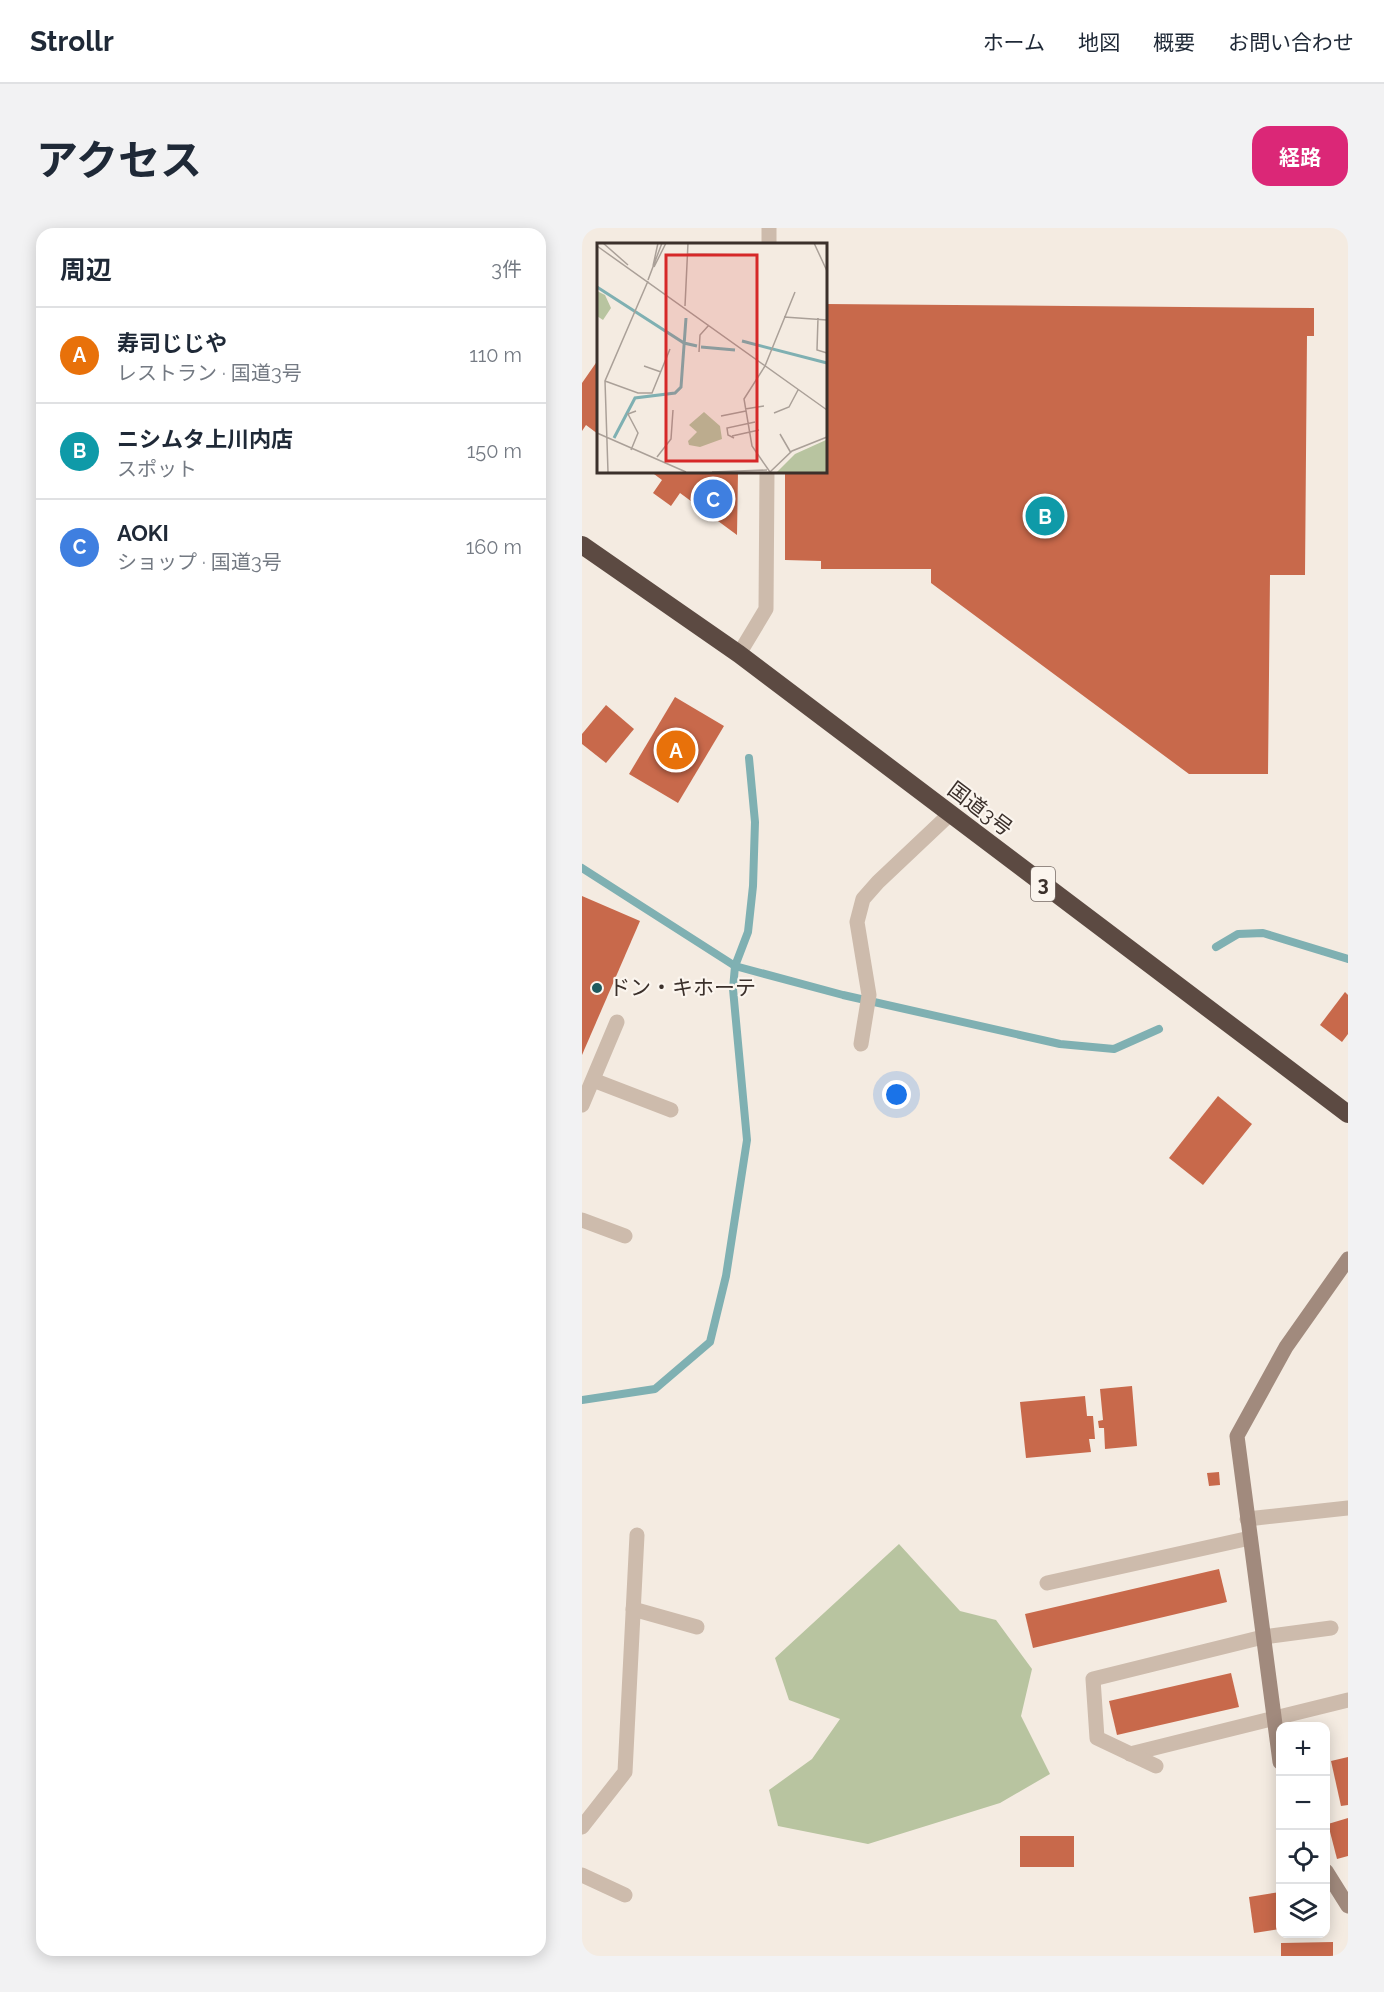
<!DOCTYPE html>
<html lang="ja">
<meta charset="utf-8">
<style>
body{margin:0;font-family:Raleway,"Noto Sans JP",sans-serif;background:#f2f2f3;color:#1f2937}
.controls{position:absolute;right:18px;bottom:18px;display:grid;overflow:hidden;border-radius:12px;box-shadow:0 3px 15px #0003}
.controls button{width:54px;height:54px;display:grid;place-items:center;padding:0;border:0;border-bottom:2px solid #e0e1e3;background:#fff;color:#1f2937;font:30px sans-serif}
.you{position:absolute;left:315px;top:867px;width:21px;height:21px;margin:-15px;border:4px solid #fff;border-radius:50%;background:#1a73e8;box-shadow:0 0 0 9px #1a73e833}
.badge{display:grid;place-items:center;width:39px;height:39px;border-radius:50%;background:#db2777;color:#fff;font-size:20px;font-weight:700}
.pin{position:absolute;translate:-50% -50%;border:3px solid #fff;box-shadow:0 2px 6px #0006}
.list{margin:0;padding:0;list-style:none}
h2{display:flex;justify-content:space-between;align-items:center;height:78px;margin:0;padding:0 24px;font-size:26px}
h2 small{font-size:20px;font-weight:400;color:#747a83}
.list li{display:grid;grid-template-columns:39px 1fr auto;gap:18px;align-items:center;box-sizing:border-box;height:96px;padding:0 24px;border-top:2px solid #e0e1e3}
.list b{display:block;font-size:22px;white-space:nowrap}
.list p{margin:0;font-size:20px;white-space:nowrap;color:#747a83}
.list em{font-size:20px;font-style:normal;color:#747a83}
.icon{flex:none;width:33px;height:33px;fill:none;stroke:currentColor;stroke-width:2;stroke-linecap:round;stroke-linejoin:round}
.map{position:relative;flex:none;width:766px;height:1728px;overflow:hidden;border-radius:18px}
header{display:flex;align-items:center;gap:36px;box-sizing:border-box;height:84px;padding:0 30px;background:#fff;border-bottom:2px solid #e0e1e3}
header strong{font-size:28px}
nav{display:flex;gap:33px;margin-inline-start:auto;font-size:21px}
.intro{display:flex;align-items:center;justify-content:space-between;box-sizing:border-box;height:144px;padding:0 36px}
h1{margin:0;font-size:42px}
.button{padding:15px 27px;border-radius:18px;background:#db2777;color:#fff;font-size:21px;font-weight:700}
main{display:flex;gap:36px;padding:0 36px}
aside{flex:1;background:#fff;border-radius:18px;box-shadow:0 3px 15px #0003}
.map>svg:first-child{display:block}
.green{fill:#b8c4a0}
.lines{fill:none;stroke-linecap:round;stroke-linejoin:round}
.stream{stroke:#7fb0b2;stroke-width:8}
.building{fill:#c8694b}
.street{stroke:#cdbbac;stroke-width:15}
.secondary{stroke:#a18a7d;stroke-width:15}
.highway{stroke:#5c4a42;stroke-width:18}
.poi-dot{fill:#1f5a5e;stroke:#fbf5ee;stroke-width:2}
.labels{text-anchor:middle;stroke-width:4.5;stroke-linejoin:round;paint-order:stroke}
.shield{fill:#fbf5ee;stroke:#756b66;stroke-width:1.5}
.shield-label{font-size:20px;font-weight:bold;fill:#3b302b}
.street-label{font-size:21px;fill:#3b302b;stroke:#fbf5ee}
.poi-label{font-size:21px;fill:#3b302b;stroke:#fbf5ee;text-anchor:start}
.inset-river{fill:none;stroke:#7fb0b2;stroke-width:3}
.inset-road{fill:none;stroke:#aaa098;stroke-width:1.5}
.view{fill:#d62828;fill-opacity:0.15;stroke:#d62828;stroke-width:3}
.inset-edge{fill:none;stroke:#3b302b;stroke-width:3}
</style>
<header>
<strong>Strollr</strong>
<nav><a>ホーム</a><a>地図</a><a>概要</a><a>お問い合わせ</a></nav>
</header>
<div class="intro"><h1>アクセス</h1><a class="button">経路</a></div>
<main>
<aside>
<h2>周辺<small>3件</small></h2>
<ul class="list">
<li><span class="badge" style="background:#e8710a">A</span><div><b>寿司じじや</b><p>レストラン · 国道3号</p></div><em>110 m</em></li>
<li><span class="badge" style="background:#0f9aa8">B</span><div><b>ニシムタ上川内店</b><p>スポット</p></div><em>150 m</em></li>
<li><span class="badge" style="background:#3f7fe0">C</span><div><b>AOKI</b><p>ショップ · 国道3号</p></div><em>160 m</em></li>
</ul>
</aside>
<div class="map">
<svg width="766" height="1728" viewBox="0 0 766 1728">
<rect width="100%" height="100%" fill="#f4ebe1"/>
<polygon class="green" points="317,1316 378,1383 414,1392 450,1441 439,1488 468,1546 418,1575 286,1616 196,1598 187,1562 230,1531 258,1491 207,1472 193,1430"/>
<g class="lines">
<g class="stream">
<polyline points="0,640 153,738 261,767 478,816 532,821 577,801"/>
<polyline points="634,719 656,706 681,705 766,731"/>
<polyline points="0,1172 73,1161 128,1114 144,1048 165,912 151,761 153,738 166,704 171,658 173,594 167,530"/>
</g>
</g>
<g class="building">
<polygon points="243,76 732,80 732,108 725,108 723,347 688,347 686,546 607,546 349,355 349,341 239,341 239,333 203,332 203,243 243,243"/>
<polygon points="16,132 16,206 4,197 0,203 0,155"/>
<polygon points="68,243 156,243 155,307 98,265 89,278 71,265 80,252"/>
<polygon points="93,469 142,498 96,575 47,546"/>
<polygon points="24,477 52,501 24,535 0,516 0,506"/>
<polygon points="0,668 58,693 0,827"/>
<polygon points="763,764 766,767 766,806 760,814 738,797"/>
<polygon points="636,868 670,896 621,957 587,930"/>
<polygon points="550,1158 555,1218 523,1221 522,1200 517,1200 516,1193 521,1192 518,1161"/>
<polygon points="503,1168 505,1188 511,1188 513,1211 507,1211 509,1224 444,1230 438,1174"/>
<polygon points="637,1244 638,1257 627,1258 625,1245"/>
<polygon points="637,1341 645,1374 451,1420 443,1386"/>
<polygon points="649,1445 657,1479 535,1507 527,1473"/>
<polygon points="766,1529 766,1577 759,1578 749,1533"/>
<polygon points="766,1590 766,1628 755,1631 746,1596"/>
<rect x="438" y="1608" width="54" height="31"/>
<polygon points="698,1664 698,1701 672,1705 667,1669"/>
<polygon points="751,1714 751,1728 699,1728 699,1715"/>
</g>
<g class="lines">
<g class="street">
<polyline points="187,16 187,0"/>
<polyline points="157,426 184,381 185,243"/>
<polyline points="279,816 287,767 275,694 281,671 296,654 368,586"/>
<polyline points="11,852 89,882"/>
<polyline points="0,877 35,794"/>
<polyline points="0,992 43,1008"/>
<polyline points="665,1291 766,1280"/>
<polyline points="465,1355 668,1310"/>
<polyline points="51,1381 115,1399"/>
<polyline points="548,1526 766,1472"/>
<polyline points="574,1538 515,1510 511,1451 681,1409 749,1400"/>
<polyline points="0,1599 43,1544 55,1307"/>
<polyline points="0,1647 43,1667"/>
</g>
<g class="secondary">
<polyline points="698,1534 655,1208 704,1119 766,1031"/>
<polyline points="744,1643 766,1678"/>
</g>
<polyline class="highway" points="0,317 157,426 766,886"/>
</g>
<circle class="poi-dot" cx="15" cy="760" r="6"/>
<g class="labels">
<rect class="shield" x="449" y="639" width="24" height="34" rx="4.5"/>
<g class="shield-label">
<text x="461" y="663">3</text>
</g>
<g class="street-label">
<text transform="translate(398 581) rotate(37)" y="7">国道3号</text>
</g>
<g class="poi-label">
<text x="27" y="767">ドン・キホーテ</text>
</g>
</g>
<g transform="translate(15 15)">
<rect width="230" height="230" fill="#f4ebe1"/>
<path d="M0 48 8 52 14 65 6 77 0 73ZM107 169 123 183 125 196 103 204 92 202 91 198 100 189 92 182ZM229 197V229H180L198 211Z" fill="#b8c4a0"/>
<path class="inset-river" d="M0 44 87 100 100 103M145 98 230 120M104 104 138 107M17 195 38 155 78 150 84 144 89 75"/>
<path class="inset-road" d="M6 0 31 22M217 0 230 28M0 3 230 167M91 11 156 12M56 23 61 0M57 24 69 0M51 37 65 0M88 63 91 0M187 74 230 77M221 75 220 107 230 110M102 109 103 92 112 82M47 123 64 129M168 123 147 156 155 203 173 229M168 123 198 49M8 138 41 150H55L73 106M148 166 167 163M177 170 192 164 201 147M124 173 149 168M0 190 89 229M183 191 194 210M135 193 162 187M137 195 131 192 130 185 158 179M34 207 41 190 31 171 39 168M60 214 74 196 76 167M11 229 8 138 51 38M115 229 170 227M173 229 195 208 230 194"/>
<path class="view" d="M69 12H160V218H69Z"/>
<rect width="230" height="230" class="inset-edge"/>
</g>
</svg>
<div class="controls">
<button>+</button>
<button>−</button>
<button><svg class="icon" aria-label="locate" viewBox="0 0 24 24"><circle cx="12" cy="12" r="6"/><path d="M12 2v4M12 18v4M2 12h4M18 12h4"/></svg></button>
<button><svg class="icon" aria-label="layers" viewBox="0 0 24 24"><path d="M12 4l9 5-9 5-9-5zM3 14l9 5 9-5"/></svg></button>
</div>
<div class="you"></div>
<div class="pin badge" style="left:94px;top:522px;background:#e8710a">A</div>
<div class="pin badge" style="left:463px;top:288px;background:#0f9aa8">B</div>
<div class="pin badge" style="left:131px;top:271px;background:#3f7fe0">C</div>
</div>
</main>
